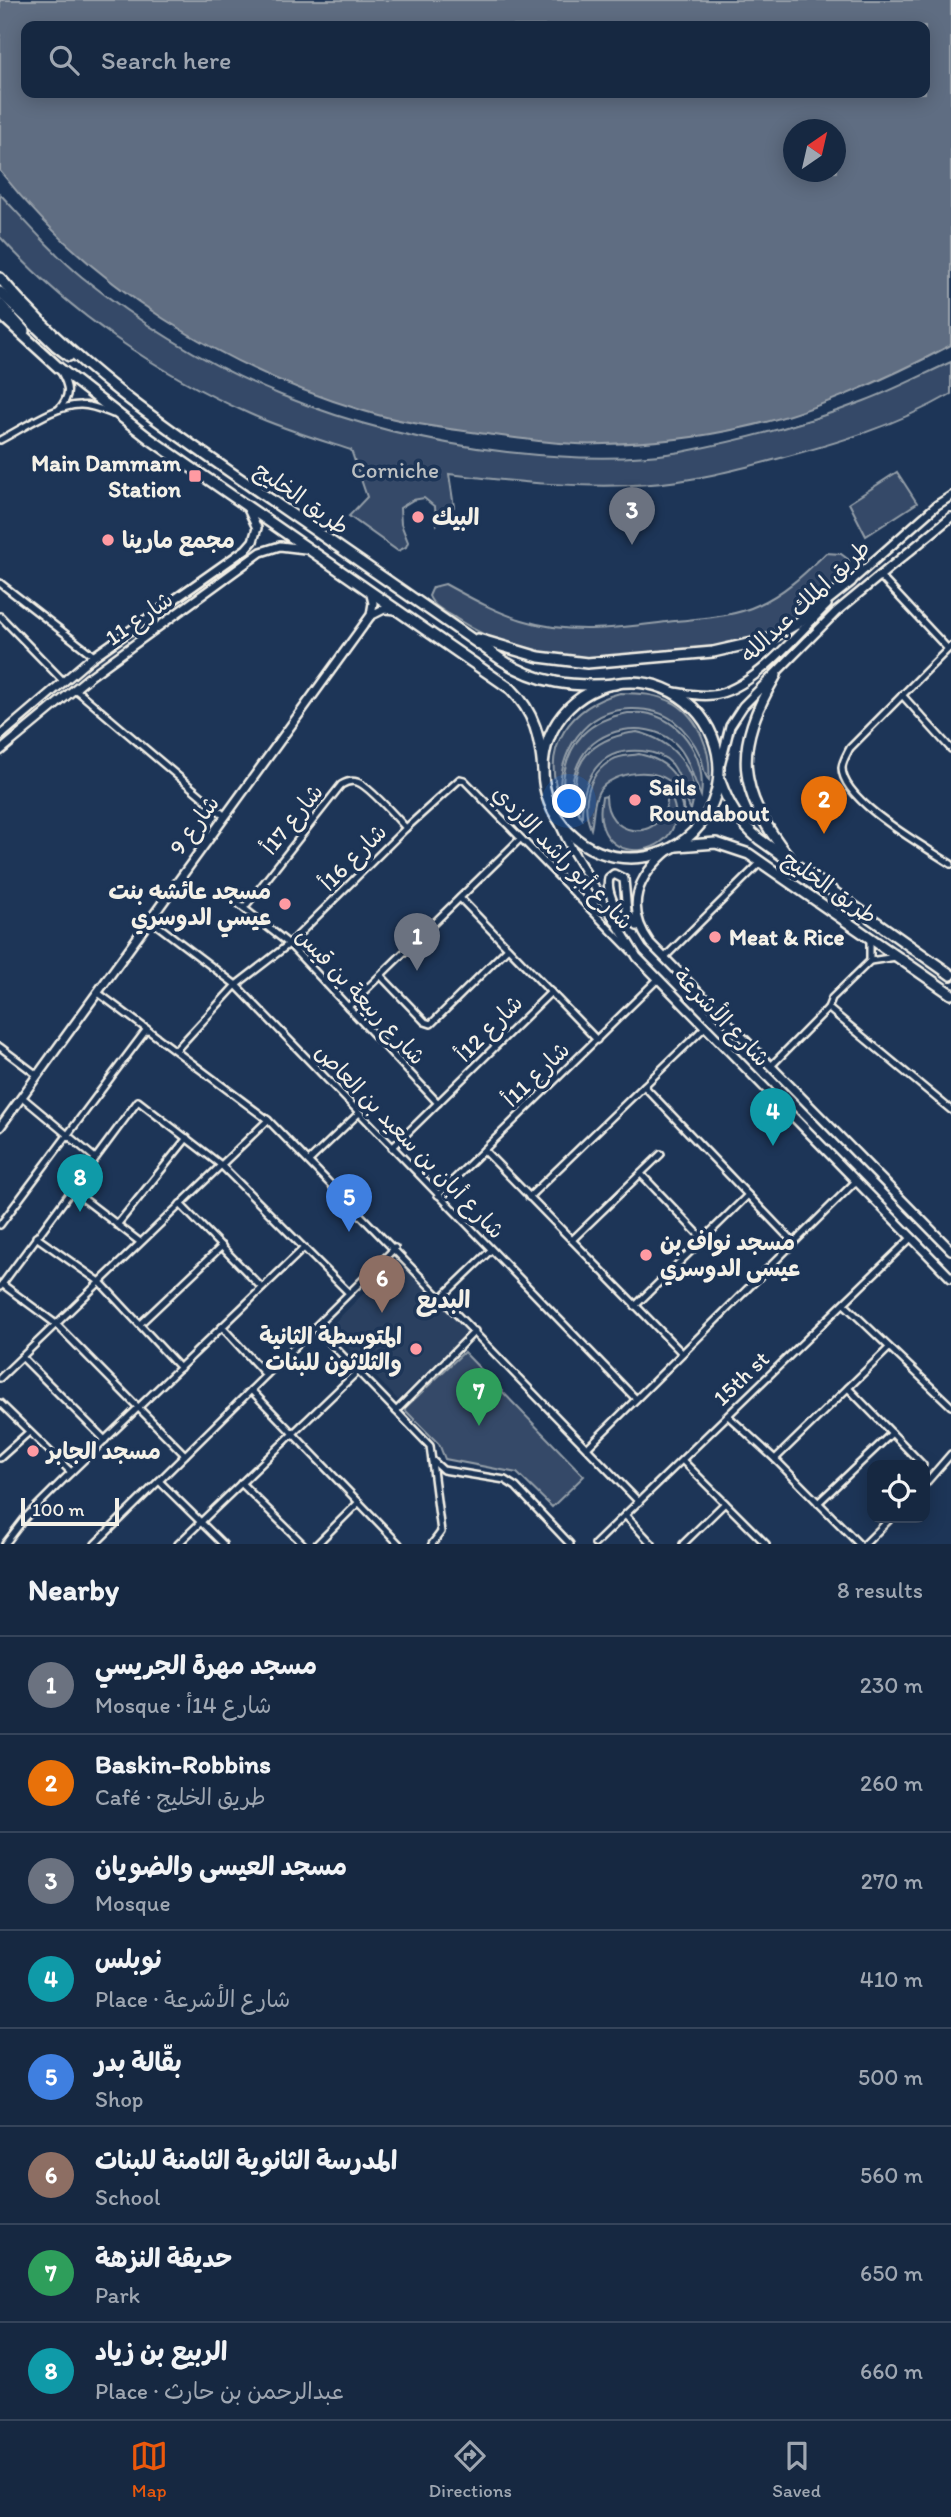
<!DOCTYPE html>
<meta charset="utf-8">
<style>
body{margin:0;font-family:Itim,"Playpen Sans Arabic",sans-serif;background:#23344c;color:#f1f3f6}
.controls{position:absolute;right:21px;bottom:21px;display:grid;overflow:hidden;border-radius:14px;box-shadow:0 4px 18px #0003}
.controls button{width:63px;height:63px;display:grid;place-items:center;padding:0;border:0;border-bottom:2px solid #35445a;background:#162841;color:#f1f3f6;font:35px sans-serif}
.compass{position:absolute;left:783px;top:119px;width:63px;height:63px;border-radius:50%;background:#162841;box-shadow:0 4px 18px #0003;rotate:34deg}
.scale{position:absolute;left:21px;bottom:18px;width:98px;box-sizing:border-box;padding-left:7px;border:4px solid #f4f1e8;border-top:0;font-size:19px;line-height:24px;white-space:nowrap;color:#f4f1e8;-webkit-text-stroke:5px #1d3557;paint-order:stroke}
.you{position:absolute;left:570px;top:802px;width:24px;height:24px;margin:-18px;border:5px solid #fff;border-radius:50%;background:#1a73e8;box-shadow:0 0 0 10px #1a73e833}
.badge{display:grid;place-items:center;width:46px;height:46px;border-radius:50%;background:#ea580c;color:#fff;font-size:23px;font-weight:700}
.pin{position:absolute;translate:-50% -58px;filter:drop-shadow(0 2px 4px #0008)}
.pin::after{content:'';position:absolute;top:37px;width:24px;height:21px;background:inherit;clip-path:polygon(0 0,100% 0,50% 100%)}
.list{margin:0;padding:0;list-style:none}
h2{display:flex;justify-content:space-between;align-items:center;height:91px;margin:0;padding:0 28px;font-size:30px}
h2 small{font-size:23px;font-weight:400;color:#9ea6b1}
.list li{display:grid;grid-template-columns:46px 1fr auto;gap:21px;align-items:center;box-sizing:border-box;height:98px;padding:0 28px;border-top:2px solid #35445a}
.list b{display:block;font-size:26px;white-space:nowrap}
.list p{margin:0;font-size:23px;white-space:nowrap;color:#9ea6b1}
.list em{font-size:23px;font-style:normal;color:#9ea6b1}
.icon{flex:none;width:38px;height:38px;fill:none;stroke:currentColor;stroke-width:2;stroke-linecap:round;stroke-linejoin:round}
.map{position:relative;flex:none;width:951px;height:1544px;overflow:hidden}
.search{position:absolute;background:#162841;box-shadow:0 4px 18px #0003;left:21px;right:21px;top:21px;height:77px;display:flex;align-items:center;gap:18px;box-sizing:border-box;padding:0 24px;border-radius:14px;color:#9ea6b1;font-size:26px}
.sheet{height:875px;background:#162841}
nav{display:flex;justify-content:space-around;align-items:center;box-sizing:border-box;height:98px;border-top:2px solid #35445a;background:#162841;font-size:19px;color:#9ea6b1}
nav a{display:grid;justify-items:center;gap:4px}
nav .on{color:#ea580c}
.map>svg:first-child{display:block}
.built{fill:#2a4060}
.green{fill:#354a67;stroke:#949ea8;stroke-width:2}
.water{fill:#5e6d82;stroke:#9aa2ab;stroke-width:2;fill-rule:evenodd}
.lines{fill:none;stroke-linecap:round;stroke-linejoin:round}
.minor-casing{stroke:#f4f1e8;stroke-width:10}
.tertiary-casing{stroke:#f4f1e8;stroke-width:12}
.primary-casing{stroke:#f4f1e8;stroke-width:14}
.minor{stroke:#1d3557;stroke-width:5}
.tertiary{stroke:#1d3557;stroke-width:7}
.primary{stroke:#1d3557;stroke-width:9}
.poi-dot{fill:#ff9aa2;stroke:#1d3557;stroke-width:2.5}
.labels{text-anchor:middle;stroke-width:7;stroke-linejoin:round;paint-order:stroke}
.poi-label{font-size:23px;font-weight:bold;fill:#f4f1e8;stroke:#1d3557;text-anchor:start}
.park-label{font-size:23px;fill:#bbbfc1;stroke:#1d3557}
.street-label{font-size:23px;fill:#f4f1e8;stroke:#1d3557}
.neighbourhood-label{font-size:24px;font-weight:bold;fill:#f4f1e8;stroke:#1d3557}
</style>
<div class="map">
<svg width="951" height="1544" viewBox="0 0 951 1544">
<rect width="100%" height="100%" fill="#1d3557"/>
<filter id="ink" filterUnits="userSpaceOnUse"><feTurbulence type="fractalNoise" baseFrequency=".0143" numOctaves="2"/><feDisplacementMap in="SourceGraphic" scale="14" xChannelSelector="R" yChannelSelector="G"/><feConvolveMatrix kernelMatrix="1 2 1 2 8 2 1 2 1" color-interpolation-filters="sRGB"/></filter>
<g filter="url(#ink)">
<polygon class="built" points="397,1260 468,1332 398,1400 329,1328"/>
<g class="green">
<path d="M0 194C26 222 53 253 82 277 208 378 346 433 507 452 561 458 627 461 681 452 743 440 805 424 864 401 894 390 922 375 951 362V394C897 425 837 443 777 459 736 470 693 481 651 484 583 489 516 482 449 474L454 507 448 509 437 524 435 507 424 498 413 500 400 508 401 524 408 542 406 547 398 551 349 516 367 497 351 450C317 439 283 429 250 414 157 373 69 312 0 237Z"/>
<polygon points="897,472 917,503 866,536 849,503"/>
<path d="M826 553 841 554 849 560V569C840 577 833 587 824 596 808 612 788 625 766 633 734 646 702 649 668 652 588 660 527 665 457 619 448 613 433 607 429 596L433 587 445 584C469 597 495 612 522 620 572 636 624 627 675 621 703 618 733 617 758 605 785 593 805 573 826 553Z"/>
<path d="M620 693C638 693 657 694 674 703 699 718 712 752 709 780 702 773 704 763 700 755 694 742 684 729 674 721 662 712 646 709 633 709 584 708 557 754 560 798 540 747 571 706 620 693Z"/>
<path d="M628 713C635 713 643 712 650 714 686 724 706 760 701 796 692 777 689 753 671 740 645 720 597 728 581 758 572 774 570 792 570 810 556 788 565 753 583 734 595 722 611 716 628 713Z"/>
<path d="M637 732C672 740 702 771 691 810 683 795 683 778 672 764 664 755 654 752 642 751 598 747 582 779 582 818 569 800 573 767 590 751 603 739 620 734 637 732Z"/>
<path d="M639 754C676 762 683 784 685 818 682 808 680 795 674 786 659 765 612 771 599 791 592 803 594 817 591 829 581 805 587 774 612 760 620 755 630 756 639 754Z"/>
<path d="M667 790C708 854 586 882 602 797L606 796C606 837 656 842 666 807 668 802 667 796 667 790Z"/>
<polygon points="464,1352 584,1476 552,1507 517,1473 445,1459 439,1444 404,1409"/>
</g>
<path class="water" d="M0 0H951V345C889 378 809 414 741 428 697 438 649 443 604 444 568 446 530 440 494 435 451 429 406 424 364 411 224 369 91 287 0 171ZM26 26H925V93H26ZM794 130H836V172H794Z"/>
<g class="lines">
<g class="minor-casing">
<g id="minor">
<path d="M59 409C71 395 69 387 61 372"/>
<path d="M0 440C22 429 57 404 81 405 92 405 103 410 113 414"/>
<polyline points="880,576 948,649"/>
<polyline points="0,583 94,656"/>
<polyline points="0,616 64,682"/>
<path d="M951 646 850 748C847 754 842 762 842 768 842 801 924 846 951 864"/>
<polyline points="75,689 225,816"/>
<polyline points="902,695 951,749"/>
<polyline points="222,891 289,944 438,1103"/>
<polyline points="460,898 597,1040"/>
<path d="M244 908 341 785C346 782 351 780 357 782 368 785 397 818 406 828"/>
<polyline points="149,919 236,985 636,1399"/>
<polyline points="870,938 870,961"/>
<polyline points="664,958 761,862"/>
<polyline points="381,976 425,1022 431,1024 508,948"/>
<polyline points="97,992 268,1120 639,1502"/>
<polyline points="348,1007 520,839"/>
<polyline points="828,1008 832,998 870,961 896,957"/>
<polyline points="0,1047 37,1075"/>
<polyline points="176,1050 236,985 289,944 406,828 460,779 464,780 632,952"/>
<polyline points="771,1066 828,1008 951,1110"/>
<polyline points="644,1086 793,1242"/>
<polyline points="22,1097 95,1158"/>
<polyline points="392,1148 551,992"/>
<polyline points="484,1150 682,1353"/>
<polyline points="309,1161 359,1113"/>
<polyline points="641,1174 703,1239"/>
<polyline points="72,1190 140,1242"/>
<polyline points="438,1195 658,979"/>
<polyline points="529,1197 705,1027"/>
<polyline points="180,1204 262,1288"/>
<polyline points="0,1225 147,1029"/>
<polyline points="117,1225 187,1138"/>
<polyline points="36,1237 100,1282 180,1368"/>
<polyline points="572,1240 661,1154"/>
<polyline points="2,1284 56,1324 185,1455"/>
<polyline points="0,1287 138,1101 221,1165 349,1293"/>
<polyline points="442,1297 491,1250"/>
<polyline points="844,1304 951,1406"/>
<polyline points="635,1306 748,1195"/>
<polyline points="140,1324 222,1246"/>
<polyline points="222,1327 266,1375"/>
<polyline points="315,1327 430,1446 441,1532 432,1544"/>
<polyline points="22,1357 105,1440"/>
<polyline points="0,1378 268,1120"/>
<polyline points="848,1388 923,1465"/>
<polyline points="251,1390 399,1544"/>
<polyline points="0,1403 71,1472"/>
<polyline points="396,1411 475,1331"/>
<polyline points="728,1416 775,1459 859,1544"/>
<polyline points="587,1448 856,1181"/>
<polyline points="0,1458 29,1432"/>
<polyline points="775,1459 889,1348"/>
<polyline points="432,1460 443,1470 505,1480 516,1487 570,1544"/>
<polyline points="682,1460 766,1544"/>
<polyline points="159,1481 223,1544"/>
<polyline points="241,1483 303,1544"/>
<polyline points="925,1484 951,1454"/>
<polyline points="818,1503 892,1433"/>
<polyline points="625,1515 652,1544"/>
<polyline points="5,1544 25,1518 64,1479 304,1248"/>
<polyline points="95,1544 395,1248"/>
<polyline points="178,1544 358,1371"/>
<polyline points="317,1544 359,1502"/>
<polyline points="595,1544 912,1237"/>
<polyline points="683,1544 725,1503"/>
<polyline points="865,1544 891,1518"/>
</g>
</g>
<g class="tertiary-casing">
<g id="tertiary">
<polyline points="848,584 937,505 951,496"/>
<polyline points="372,615 384,609 397,610"/>
<path d="M669 691C683 693 698 697 712 695 752 691 799 632 827 605"/>
<polyline points="0,736 90,659 246,549 253,541 257,528 248,509"/>
<polyline points="0,751 88,678 261,552 280,546 305,549"/>
<polyline points="719,770 730,726 743,706 836,612 951,517"/>
<polyline points="557,818 572,850 637,957 951,1278"/>
<path d="M670 849C637 876 624 906 650 943L951 1250"/>
<path d="M621 927C620 911 605 894 609 878L614 874 624 879 627 912 637 926"/>
<polyline points="0,1127 371,615 373,603 370,591"/>
</g>
</g>
<g class="primary-casing">
<g id="primary">
<path d="M0 278C75 368 175 434 271 500 348 553 425 607 502 660 538 684 573 687 615 684"/>
<polyline points="0,292 56,346 69,356"/>
<polyline points="0,304 24,331"/>
<path d="M0 314 59 368 150 439 511 689C535 713 540 738 543 770"/>
<polyline points="478,639 539,657 587,663 713,652 770,639 798,623 851,581"/>
<path d="M776 675C733 748 736 790 789 857"/>
<circle cx="631" cy="770" r="88"/>
<path d="M720 781C729 806 739 822 759 839L951 975"/>
<polyline points="677,846 716,843 749,854 951,994"/>
</g>
</g>
<use href="#minor" class="minor"/>
<use href="#tertiary" class="tertiary"/>
<use href="#primary" class="primary"/>
</g>
</g>
<g class="poi-dot">
<rect x="188" y="469" width="14" height="14" rx="3.5"/>
<circle cx="418" cy="517" r="7"/>
<circle cx="108" cy="540" r="7"/>
<circle cx="635" cy="800" r="7"/>
<circle cx="285" cy="904" r="7"/>
<circle cx="715" cy="937" r="7"/>
<circle cx="646" cy="1255" r="7"/>
<circle cx="416" cy="1349" r="7"/>
<circle cx="33" cy="1451" r="7"/>
</g>
<g class="labels">
<g class="poi-label">
<text x="181" y="471" text-anchor="end">Main Dammam<tspan x="181" dy="26">Station</tspan></text>
<text x="432" y="525">البيك</text>
<text x="122" y="548">مجمع مارينا</text>
<text x="649" y="795">Sails<tspan x="649" dy="26">Roundabout</tspan></text>
<text x="271" y="899" text-anchor="end">مسجد عائشه بنت<tspan x="271" dy="26">عيسي الدوسري</tspan></text>
<text x="729" y="945">Meat &amp; Rice</text>
<text x="660" y="1250">مسجد نواف بن<tspan x="660" dy="26">عيسى الدوسري</tspan></text>
<text x="402" y="1344" text-anchor="end">المتوسطة الثانية<tspan x="402" dy="26">والثلاثون للبنات</tspan></text>
<text x="47" y="1459">مسجد الجابر</text>
</g>
<g class="park-label">
<text x="395" y="478">Corniche</text>
</g>
<g class="street-label">
<text transform="translate(302 498) rotate(35)" y="8">طريق الخليج</text>
<text transform="translate(805 601) rotate(-43)" y="8">طريق الملك عبدالله</text>
<text transform="translate(139 618) rotate(-35)" y="8">شارع 11</text>
<text transform="translate(292 819) rotate(-51)" y="8">شارع 17أ</text>
<text transform="translate(194 825) rotate(-54)" y="8">شارع 9</text>
<text transform="translate(353 857) rotate(-45)" y="8">شارع 16أ</text>
<text transform="translate(563 857) rotate(46)" y="8">شارع أبو راشد الازدي</text>
<text transform="translate(830 887) rotate(35)" y="8">طريق الخليج</text>
<text transform="translate(361 996) rotate(47)" y="8">شارع ربيعة بن قيس</text>
<text transform="translate(722 1017) rotate(46)" y="8">شارع الأشرعة</text>
<text transform="translate(489 1028) rotate(-45)" y="8">شارع 12أ</text>
<text transform="translate(536 1074) rotate(-44)" y="8">شارع 11أ</text>
<text transform="translate(410 1141) rotate(46)" y="8">شارع أبان بن سعيد بن العاص</text>
<text transform="translate(741 1378) rotate(-44)" y="8">15th st</text>
</g>
<g class="neighbourhood-label">
<text x="443" y="1308">البديع</text>
</g>
</g>
</svg>
<div class="controls">
<button><svg class="icon" aria-label="locate" viewBox="0 0 24 24"><circle cx="12" cy="12" r="6"/><path d="M12 2v4M12 18v4M2 12h4M18 12h4"/></svg></button>
</div>
<svg class="compass" viewBox="-18 -18 36 36"><path d="M0-13l5 13h-10z" fill="#e53935"/><path d="M0 13l5-13h-10z" fill="#9ea6b1"/></svg>
<div class="scale">100 m</div>
<div class="you"></div>
<div class="pin badge" style="left:417px;top:971px;background:#6b7280">1</div>
<div class="pin badge" style="left:824px;top:834px;background:#e8710a">2</div>
<div class="pin badge" style="left:632px;top:545px;background:#6b7280">3</div>
<div class="pin badge" style="left:773px;top:1146px;background:#0f9aa8">4</div>
<div class="pin badge" style="left:349px;top:1232px;background:#3f7fe0">5</div>
<div class="pin badge" style="left:382px;top:1313px;background:#8d6e63">6</div>
<div class="pin badge" style="left:479px;top:1426px;background:#2e9e5b">7</div>
<div class="pin badge" style="left:80px;top:1212px;background:#0f9aa8">8</div>
<div class="search"><svg class="icon" aria-label="search" viewBox="0 0 24 24"><circle cx="10" cy="10" r="6"/><path d="M15 15l6 6"/></svg>Search here</div>
</div>
<section class="sheet">
<h2>Nearby<small>8 results</small></h2>
<ul class="list">
<li><span class="badge" style="background:#6b7280">1</span><div><b>مسجد مهرة الجريسي</b><p>Mosque · شارع 14أ</p></div><em>230 m</em></li>
<li><span class="badge" style="background:#e8710a">2</span><div><b>Baskin-Robbins</b><p>Café · طريق الخليج</p></div><em>260 m</em></li>
<li><span class="badge" style="background:#6b7280">3</span><div><b>مسجد العيسى والضويان</b><p>Mosque</p></div><em>270 m</em></li>
<li><span class="badge" style="background:#0f9aa8">4</span><div><b>نوبلس</b><p>Place · شارع الأشرعة</p></div><em>410 m</em></li>
<li><span class="badge" style="background:#3f7fe0">5</span><div><b>بقّالة بدر</b><p>Shop</p></div><em>500 m</em></li>
<li><span class="badge" style="background:#8d6e63">6</span><div><b>المدرسة الثانوية الثامنة للبنات</b><p>School</p></div><em>560 m</em></li>
<li><span class="badge" style="background:#2e9e5b">7</span><div><b>حديقة النزهة</b><p>Park</p></div><em>650 m</em></li>
<li><span class="badge" style="background:#0f9aa8">8</span><div><b>الربيع بن زياد</b><p>Place · عبدالرحمن بن حارث</p></div><em>660 m</em></li>
</ul>
</section>
<nav>
<a class="on"><svg class="icon" aria-label="map" viewBox="0 0 24 24"><path d="M3 6l6-2 6 2 6-2v14l-6 2-6-2-6 2zM9 4v14M15 6v14"/></svg>Map</a>
<a><svg class="icon" aria-label="directions" viewBox="0 0 24 24"><path d="M12 3l9 9-9 9-9-9zM9 14v-3h6M13 9l2 2-2 2"/></svg>Directions</a>
<a><svg class="icon" aria-label="saved" viewBox="0 0 24 24"><path d="M7 4h10v16l-5-4-5 4z"/></svg>Saved</a>
</nav>
